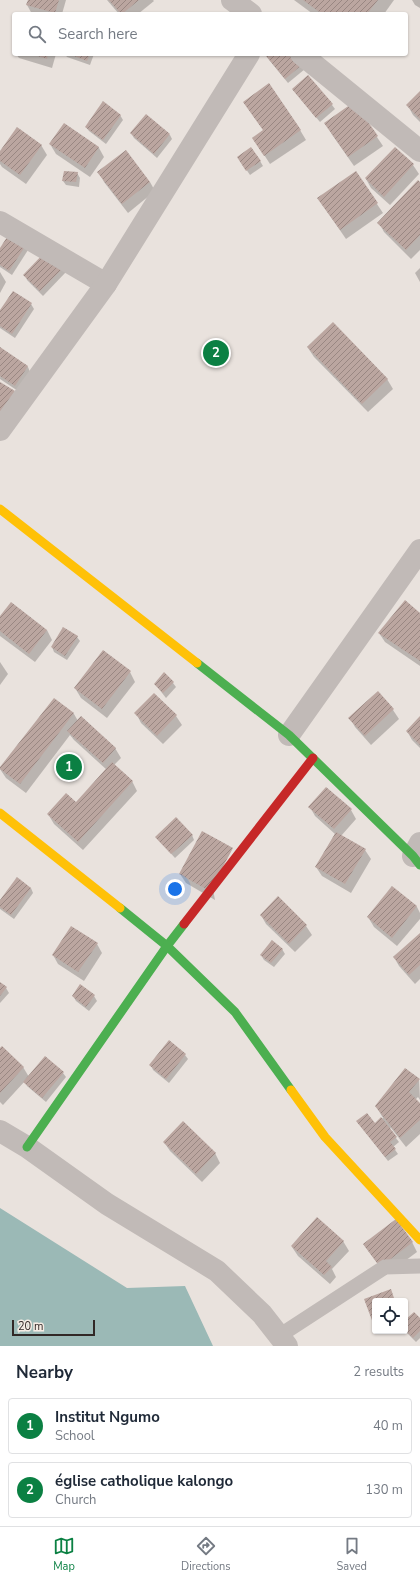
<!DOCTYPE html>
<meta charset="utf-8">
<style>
body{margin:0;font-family:"Nunito Sans",sans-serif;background:#f2f2f3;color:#1f2937}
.controls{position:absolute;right:12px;bottom:12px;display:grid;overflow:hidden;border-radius:4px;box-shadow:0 1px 3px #0004}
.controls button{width:36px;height:36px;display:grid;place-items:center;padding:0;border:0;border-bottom:1px solid #e0e1e3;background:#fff;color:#1f2937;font:20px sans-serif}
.scale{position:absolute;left:12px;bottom:10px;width:83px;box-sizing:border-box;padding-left:4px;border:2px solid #312826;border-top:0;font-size:11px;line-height:14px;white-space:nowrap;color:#312826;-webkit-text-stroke:3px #f6ece4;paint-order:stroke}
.you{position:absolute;left:175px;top:889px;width:14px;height:14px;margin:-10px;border:3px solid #fff;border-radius:50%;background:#1a73e8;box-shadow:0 0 0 6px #1a73e833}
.badge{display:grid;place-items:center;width:26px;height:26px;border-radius:50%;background:#0b8043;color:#fff;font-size:13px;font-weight:700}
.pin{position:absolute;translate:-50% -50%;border:2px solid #fff;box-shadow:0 1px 4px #0006}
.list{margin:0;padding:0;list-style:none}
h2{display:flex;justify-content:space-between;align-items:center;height:52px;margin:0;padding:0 16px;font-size:17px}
h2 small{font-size:13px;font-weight:400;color:#747a83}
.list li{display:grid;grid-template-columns:26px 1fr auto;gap:12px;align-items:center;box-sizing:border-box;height:56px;margin:0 8px 8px;padding:0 8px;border:1px solid #e0e1e3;border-radius:4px}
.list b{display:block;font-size:15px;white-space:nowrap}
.list p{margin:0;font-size:13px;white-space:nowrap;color:#747a83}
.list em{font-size:13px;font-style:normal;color:#747a83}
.icon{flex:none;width:22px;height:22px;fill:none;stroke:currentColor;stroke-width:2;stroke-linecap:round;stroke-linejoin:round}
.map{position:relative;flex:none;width:420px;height:1346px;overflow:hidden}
.search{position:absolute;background:#fff;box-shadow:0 1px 3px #0004;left:12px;right:12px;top:12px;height:44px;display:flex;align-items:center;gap:10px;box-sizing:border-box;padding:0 14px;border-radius:4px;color:#747a83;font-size:15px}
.sheet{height:180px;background:#fff}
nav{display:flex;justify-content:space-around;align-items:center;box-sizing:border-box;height:56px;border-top:1px solid #e0e1e3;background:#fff;font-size:11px;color:#747a83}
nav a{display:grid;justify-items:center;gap:2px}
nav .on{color:#0b8043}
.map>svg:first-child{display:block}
.water{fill:#9bb9b6}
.shadow{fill:#0003}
.building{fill:url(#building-hatch)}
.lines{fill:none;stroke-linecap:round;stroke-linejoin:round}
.lane{stroke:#c1bab7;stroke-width:15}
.street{stroke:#c1bab7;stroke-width:22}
.fast{stroke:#4caf50;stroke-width:9}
.slow{stroke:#ffc107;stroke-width:9}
.jam{stroke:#c62828;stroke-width:9}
</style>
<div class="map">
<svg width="420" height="1346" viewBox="0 0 420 1346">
<defs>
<pattern id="building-hatch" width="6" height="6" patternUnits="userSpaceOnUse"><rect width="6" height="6" fill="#bba6a0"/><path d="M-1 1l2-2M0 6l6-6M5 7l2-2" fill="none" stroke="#998782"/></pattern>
</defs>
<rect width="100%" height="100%" fill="#e9e2dd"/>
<polygon class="water" points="0,1208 127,1288 185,1286 213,1346 0,1346"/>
<g class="shadow">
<polygon points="29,0 66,0 62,14 32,14 27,5"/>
<polygon points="107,0 153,0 154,1 138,14 119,14"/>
<polygon points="294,0 394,0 384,14 313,14"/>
<polygon points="412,0 420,0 420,8 415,5"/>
<polygon points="16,54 56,54 52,68 19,58"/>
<polygon points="65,54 94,54 90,65 67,57"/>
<polygon points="270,54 305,69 288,83 270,61 267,57"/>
<polygon points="293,90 332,105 335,109 320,122"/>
<polygon points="420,93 420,122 413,115 408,106"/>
<polygon points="244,102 300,130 306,140 270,164 259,147 264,131"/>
<polygon points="354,103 383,146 354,166 331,133"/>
<polygon points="120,115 123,120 106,144 89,131 86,127"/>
<polygon points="64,124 99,148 104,157 90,177 56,154 50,144"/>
<polygon points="131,133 170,135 172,139 157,158 134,138"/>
<polygon points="41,145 47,155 26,184 2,167 0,164 0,152"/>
<polygon points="395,148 413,165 419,174 390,205 371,188 366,179"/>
<polygon points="260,161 263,166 250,175 241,162"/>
<polygon points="99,172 150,182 155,191 128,213 104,182"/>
<polygon points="77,173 80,178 79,187 66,185 63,181"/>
<polygon points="356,173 383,213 346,239 324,207"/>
<polygon points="420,184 420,250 411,259 384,232 379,223"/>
<polygon points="9,235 28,250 12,275 0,267 0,250"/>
<polygon points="47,252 66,272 43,296 27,280 25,275"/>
<polygon points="420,268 420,282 415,273"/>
<polygon points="0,272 6,282 0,293"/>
<polygon points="31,304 34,309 15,338 0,328 0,312"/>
<polygon points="308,348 387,379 393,389 368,412 314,357"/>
<polygon points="1,349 28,367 30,372 18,391 0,379"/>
<polygon points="420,614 420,666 385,642 379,633"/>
<polygon points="0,618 47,630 52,640 35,662 0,636"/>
<polygon points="77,637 80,641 67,660 54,652 52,647"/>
<polygon points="0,662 8,674 0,685"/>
<polygon points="130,672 135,682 107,718 81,698 75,688"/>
<polygon points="164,674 173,683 176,687 166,698 155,684"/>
<polygon points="378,693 393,710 399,719 371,745 355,727 350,718"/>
<polygon points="154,694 176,716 182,725 163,744 141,723 136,713"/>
<polygon points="54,699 74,714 78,721 115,748 121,758 114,765 132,781 137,791 83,850 54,824 48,814 76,804 107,770 74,740 70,735 26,793 6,778 0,769"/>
<polygon points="420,717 420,748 412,740 407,731"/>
<polygon points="310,807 351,810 356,819 341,836 365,850 371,859 351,893 322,876 316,867 335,834 315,816"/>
<polygon points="202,832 215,900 186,883 180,874"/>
<polygon points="192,835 194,840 175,858 156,837"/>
<polygon points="31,888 33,893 14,919 0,909 0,901"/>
<polygon points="392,888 417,907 420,913 420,919 397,946 374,927 368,917"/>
<polygon points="278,898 306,926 312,935 295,952 266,924 261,915"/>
<polygon points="420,935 420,979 415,984 399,966 394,957"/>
<polygon points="97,944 102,953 84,981 58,964 53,955"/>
<polygon points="282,949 285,954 274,967 264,960 261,955"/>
<polygon points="0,983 6,988 9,993 0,1003"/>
<polygon points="73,996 94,996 97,1001 89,1011 76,1001"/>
<polygon points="0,1049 23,1067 29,1077 63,1073 66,1077 46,1102 27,1086 25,1081 3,1105 0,1102"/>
<polygon points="185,1055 188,1059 169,1083 153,1070 151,1065"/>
<polygon points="419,1079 420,1100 418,1097 415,1100 420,1104 420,1134 406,1147 391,1128 389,1129 399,1142 393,1147 398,1154 388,1161 357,1121 374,1124 383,1118 376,1106"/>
<polygon points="164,1142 215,1153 220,1163 202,1182 170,1151"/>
<polygon points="343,1241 349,1251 332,1269 336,1277 330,1284 298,1256 292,1247"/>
<polygon points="412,1242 417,1252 386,1275 364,1245"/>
<polygon points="420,1319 420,1338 416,1342 405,1331 405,1322"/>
</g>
<g class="building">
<polygon points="28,0 59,0 55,13 26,5"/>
<polygon points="109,0 139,0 122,14 121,14"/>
<polygon points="303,0 378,0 367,14 322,14"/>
<polygon points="31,54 48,54 47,59"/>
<polygon points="69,54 90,54 87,61"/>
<polygon points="269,54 295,54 303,64 285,79 266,56"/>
<polygon points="308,75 333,104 316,118 292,89"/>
<polygon points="269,83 301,130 264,156 252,138 263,130 243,102"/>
<polygon points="420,91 420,119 406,105"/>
<polygon points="103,101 121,115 103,140 85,127"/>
<polygon points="354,102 378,136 348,157 324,123"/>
<polygon points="146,114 170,134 154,154 130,133"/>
<polygon points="64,123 99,147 85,168 49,144"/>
<polygon points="17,127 42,145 20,175 0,161 0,151"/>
<polygon points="251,147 261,161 246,171 237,157"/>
<polygon points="395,147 414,164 384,197 365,178"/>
<polygon points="126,150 150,182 122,204 97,172"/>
<polygon points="64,171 78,172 76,182 62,181"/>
<polygon points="356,171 378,203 340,230 317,198"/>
<polygon points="418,180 420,182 420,235 406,250 377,223"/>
<polygon points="9,234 26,245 9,271 0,265 0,248"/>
<polygon points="47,250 64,267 40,291 23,275"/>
<polygon points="13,291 32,303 12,334 0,326 0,310"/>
<polygon points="333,322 388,379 362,404 307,347"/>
<polygon points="0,347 28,366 15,386 0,376"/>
<polygon points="0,382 15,391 0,417"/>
<polygon points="405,600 420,613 420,661 378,633"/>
<polygon points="11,602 47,630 29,654 0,631 0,616"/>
<polygon points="63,627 78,636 65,656 51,647"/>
<polygon points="103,650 131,671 102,709 74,688"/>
<polygon points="164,672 174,682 163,693 154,684"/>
<polygon points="378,691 394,709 365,736 348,718"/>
<polygon points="154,693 177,715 157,736 134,713"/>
<polygon points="54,698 74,713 20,784 0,769 0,767"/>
<polygon points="81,716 116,748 103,763 67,731"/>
<polygon points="420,716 420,745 406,731"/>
<polygon points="112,762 133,781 78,842 47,814 66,793 76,802"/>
<polygon points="326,787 352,809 334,829 308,807"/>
<polygon points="176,817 193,835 171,854 155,837"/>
<polygon points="202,831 233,848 210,891 179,874"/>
<polygon points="336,832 366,849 345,884 315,867"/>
<polygon points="17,877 31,888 11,915 0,907 0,900"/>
<polygon points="392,886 417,906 392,938 367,917"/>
<polygon points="278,896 307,925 289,944 260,915"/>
<polygon points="71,926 98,943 78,972 52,955"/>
<polygon points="420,933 420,965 409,975 393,957"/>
<polygon points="272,940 283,949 271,963 260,955"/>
<polygon points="0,982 7,987 0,996"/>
<polygon points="80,984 95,995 86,1007 72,996"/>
<polygon points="169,1040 186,1054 166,1079 149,1065"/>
<polygon points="2,1046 24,1067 0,1093 0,1048"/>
<polygon points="45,1056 64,1072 42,1098 23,1082"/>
<polygon points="405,1068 420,1079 409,1092 420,1103 420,1120 400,1138 375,1106"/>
<polygon points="367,1113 375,1123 381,1117 397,1137 390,1142 396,1149 385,1157 356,1121"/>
<polygon points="183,1121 216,1153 196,1174 163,1142"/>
<polygon points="317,1217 344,1241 326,1261 332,1267 324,1275 291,1246"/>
<polygon points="396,1219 413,1242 380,1267 363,1244"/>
<polygon points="391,1289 395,1301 375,1301 375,1322 373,1323 364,1299"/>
<polygon points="414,1312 420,1318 420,1331 413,1338 405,1330 405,1320"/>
</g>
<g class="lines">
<polyline class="lane" points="279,1336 385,1267 420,1266"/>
<g class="street">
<polyline points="232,0 251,14"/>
<polyline points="301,54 420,151"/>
<polyline points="0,222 106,284"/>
<polyline points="0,430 106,284 249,54"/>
<polyline points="289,735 420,550"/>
<polyline points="413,856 420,843"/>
<polyline points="0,1131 27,1147 107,1204 217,1271 262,1314 287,1346"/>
</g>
<g class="fast">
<polyline points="197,663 289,735 413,856 420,865"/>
<polyline points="120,908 167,946 235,1012 291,1090"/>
<polyline points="27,1147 167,946 184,924"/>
</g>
<g class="slow">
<polyline points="0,509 197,663"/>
<polyline points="0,813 120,908"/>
<polyline points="291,1090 325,1137 420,1240"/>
</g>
<polyline class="jam" points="184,924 313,758"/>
</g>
</svg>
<div class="controls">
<button><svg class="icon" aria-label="locate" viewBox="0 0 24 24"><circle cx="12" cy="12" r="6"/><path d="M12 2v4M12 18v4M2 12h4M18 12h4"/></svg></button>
</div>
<div class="scale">20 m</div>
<div class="you"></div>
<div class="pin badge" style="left:69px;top:767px">1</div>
<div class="pin badge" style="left:216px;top:353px">2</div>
<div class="search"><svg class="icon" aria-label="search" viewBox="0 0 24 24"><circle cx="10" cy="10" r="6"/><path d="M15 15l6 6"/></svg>Search here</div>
</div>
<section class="sheet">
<h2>Nearby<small>2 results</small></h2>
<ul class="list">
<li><span class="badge">1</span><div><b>Institut Ngumo</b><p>School</p></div><em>40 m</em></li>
<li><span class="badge">2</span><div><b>église catholique kalongo</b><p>Church</p></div><em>130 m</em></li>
</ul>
</section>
<nav>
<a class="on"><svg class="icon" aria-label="map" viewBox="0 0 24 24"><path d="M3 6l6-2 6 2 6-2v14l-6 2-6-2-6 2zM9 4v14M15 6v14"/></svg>Map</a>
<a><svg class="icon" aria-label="directions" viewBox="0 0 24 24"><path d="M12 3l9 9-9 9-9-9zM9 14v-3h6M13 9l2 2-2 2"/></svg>Directions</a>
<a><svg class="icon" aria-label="saved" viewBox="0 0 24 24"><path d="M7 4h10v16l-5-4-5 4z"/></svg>Saved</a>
</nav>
